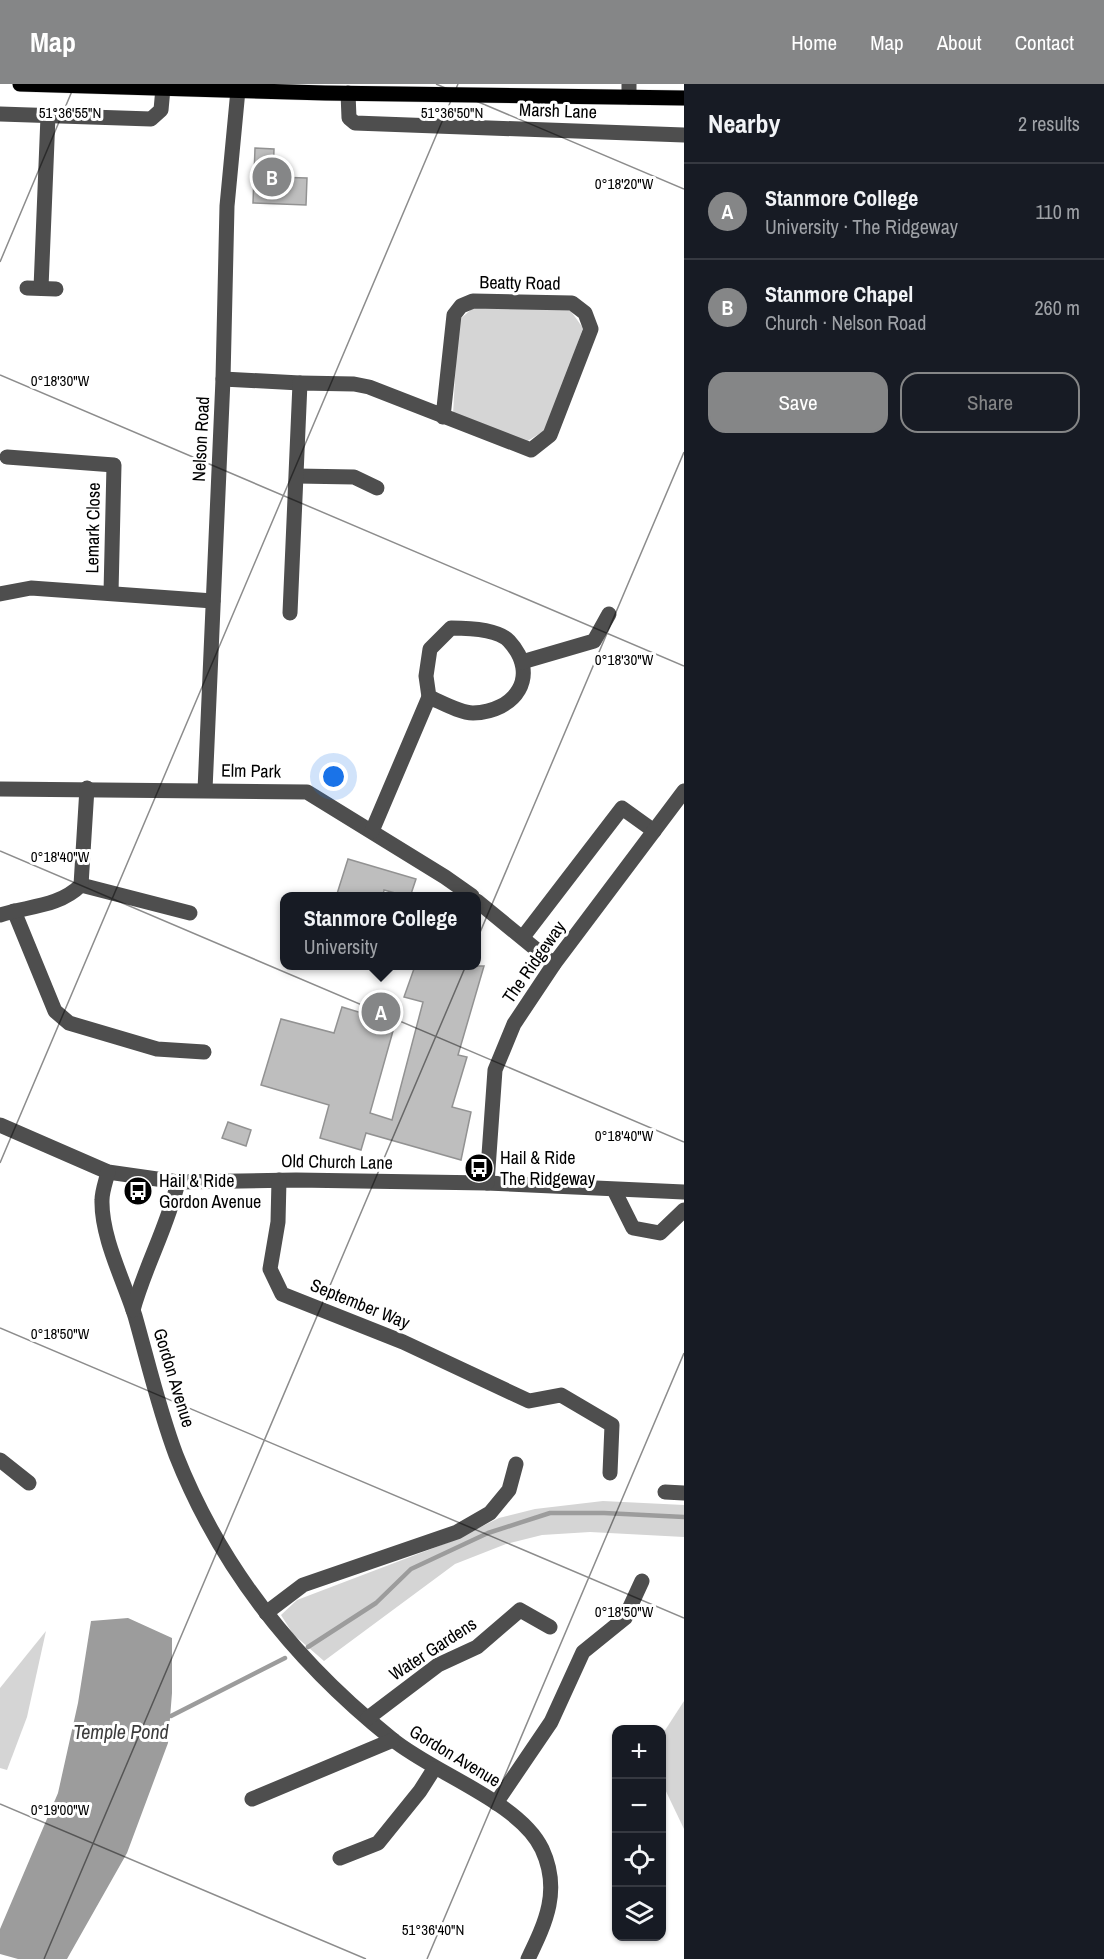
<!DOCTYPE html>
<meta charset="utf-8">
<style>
body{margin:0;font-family:"Archivo Narrow",sans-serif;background:#242831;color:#f1f3f6}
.controls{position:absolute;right:18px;bottom:18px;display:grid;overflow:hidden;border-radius:12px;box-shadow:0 2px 4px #0004}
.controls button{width:54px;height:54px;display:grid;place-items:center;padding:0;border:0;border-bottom:2px solid #363941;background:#171b24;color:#f1f3f6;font:30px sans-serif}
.you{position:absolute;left:334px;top:693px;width:21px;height:21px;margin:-15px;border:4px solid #fff;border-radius:50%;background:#1a73e8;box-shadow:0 0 0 9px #1a73e833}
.badge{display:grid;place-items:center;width:39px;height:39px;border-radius:50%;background:#858687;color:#fff;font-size:20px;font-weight:700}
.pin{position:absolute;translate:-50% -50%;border:3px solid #fff;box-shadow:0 2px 6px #0006}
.popup{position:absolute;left:280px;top:808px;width:201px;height:78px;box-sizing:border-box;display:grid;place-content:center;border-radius:12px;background:#171b24;filter:drop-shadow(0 2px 4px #0005);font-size:20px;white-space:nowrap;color:#9ea1a6}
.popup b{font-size:22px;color:#f1f3f6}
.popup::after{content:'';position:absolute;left:50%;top:100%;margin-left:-12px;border:12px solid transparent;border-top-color:#171b24}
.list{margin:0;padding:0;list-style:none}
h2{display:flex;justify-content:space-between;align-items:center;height:78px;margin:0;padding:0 24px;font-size:26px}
h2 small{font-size:20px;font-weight:400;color:#9ea1a6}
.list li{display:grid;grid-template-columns:39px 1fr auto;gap:18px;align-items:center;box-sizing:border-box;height:96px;padding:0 24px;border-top:2px solid #363941}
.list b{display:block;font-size:22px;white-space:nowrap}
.list p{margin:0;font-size:20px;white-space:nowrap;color:#9ea1a6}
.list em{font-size:20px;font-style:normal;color:#9ea1a6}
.actions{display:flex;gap:12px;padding:18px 24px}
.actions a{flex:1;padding:14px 0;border:2px solid #858687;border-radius:18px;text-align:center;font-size:21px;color:#858687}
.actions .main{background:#858687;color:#fff}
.icon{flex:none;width:33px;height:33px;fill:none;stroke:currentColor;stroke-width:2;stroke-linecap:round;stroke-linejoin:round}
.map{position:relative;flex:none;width:684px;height:1875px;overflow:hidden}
header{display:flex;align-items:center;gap:36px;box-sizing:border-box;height:84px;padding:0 30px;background:#858687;color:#fff}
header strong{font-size:28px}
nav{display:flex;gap:33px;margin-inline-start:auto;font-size:21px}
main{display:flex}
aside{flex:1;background:#171b24}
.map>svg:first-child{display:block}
.green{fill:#d5d5d5}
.water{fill:#9c9c9c}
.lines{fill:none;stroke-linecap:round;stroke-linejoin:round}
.stream{stroke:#9c9c9c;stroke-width:4.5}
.building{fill:#bebebe;stroke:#929292;stroke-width:1.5}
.major-casing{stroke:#dbdbdb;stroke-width:16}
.minor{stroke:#4e4e4e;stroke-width:15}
.major{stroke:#000;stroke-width:15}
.ticks{fill:none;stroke:#000;stroke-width:1.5;stroke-opacity:0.45}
.labels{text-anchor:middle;stroke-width:6;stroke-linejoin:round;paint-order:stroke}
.street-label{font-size:18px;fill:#000;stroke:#fff}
.poi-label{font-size:18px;fill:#000;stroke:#fff;text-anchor:start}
.water-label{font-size:20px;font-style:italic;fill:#3d3d3d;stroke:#fff}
.ticks-label{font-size:15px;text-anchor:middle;fill:#000;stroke:#fff;stroke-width:6;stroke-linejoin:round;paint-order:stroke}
</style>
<header>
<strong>Map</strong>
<nav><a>Home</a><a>Map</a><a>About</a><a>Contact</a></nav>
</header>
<main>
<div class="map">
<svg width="684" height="1875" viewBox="0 0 684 1875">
<rect width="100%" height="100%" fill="#fff"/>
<g class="green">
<polygon points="475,222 570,226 583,244 547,345 526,358 453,331 458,237"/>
<polygon points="603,1417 684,1421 684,1453 590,1448 542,1451 506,1460 455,1480 324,1577 293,1550 281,1531 297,1516 452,1457 499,1434 535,1425"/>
<polygon points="46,1547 27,1633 7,1686 0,1684 0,1604"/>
<polygon points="684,1617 684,1745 662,1699 662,1651"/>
</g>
<polygon class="water" points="128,1534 172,1554 172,1609 168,1659 127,1769 67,1875 18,1875 0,1870 0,1845 58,1709 78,1619 91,1537"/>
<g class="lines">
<g class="stream">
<polyline points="308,1563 376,1519 411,1485 488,1449 550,1429 604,1429 684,1433"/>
<polyline points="171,1632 285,1574"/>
</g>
</g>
<g class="building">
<polygon points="255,64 274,65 273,93 307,94 306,121 253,119"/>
<polygon points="348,775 416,795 410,813 384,806 383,813 336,813"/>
<polygon points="415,882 484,882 458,971 467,973 452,1023 471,1028 461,1076 366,1049 361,1066 320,1054 329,1021 261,1001 281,935 334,949 342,923 375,933 374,941 393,947 370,1029 392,1036 423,918 404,913"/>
<polygon points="228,1038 251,1046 246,1062 222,1054"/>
</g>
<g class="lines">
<g class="major-casing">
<polyline id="major" points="20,0 325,9 684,14"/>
</g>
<g class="minor">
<polyline points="629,0 629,13"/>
<polyline points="348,9 349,34 355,39 684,51"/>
<polyline points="0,30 151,35 161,26 163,4"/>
<polyline points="27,204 56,205"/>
<polyline points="41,204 48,32"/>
<polyline points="223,295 300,299"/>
<polyline points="7,373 114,381 111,509"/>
<polyline points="297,392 354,393 377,404"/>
<polyline points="0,510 31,504 213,517"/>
<polyline points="290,529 300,299 354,300 369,303 531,366 550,351 591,245 585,229 572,219 473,217 461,222 454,231 443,333"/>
<path d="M451 544C467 544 498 545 509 557 541 592 515 628 473 629 460 629 441 618 429 613L426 592 430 565Z"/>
<polyline points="522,578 594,557 609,530"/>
<polyline points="0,705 307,708 445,793 472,812"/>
<polyline points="205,706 223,295 227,122 238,6"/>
<polyline points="372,747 429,613"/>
<polyline points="81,801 190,829"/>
<polyline points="477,817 554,880"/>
<polyline points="14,827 55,927 69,939 157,965 204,968"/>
<path d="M0 831C28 822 59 823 81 801L87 704"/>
<polyline points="523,853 622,724 654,747"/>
<polyline points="0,1041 108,1088 178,1098 296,1096 487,1099 684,1108"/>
<path d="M108 1088C106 1097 102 1107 102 1116 101 1153 124 1197 135 1232 148 1278 159 1326 176 1371 221 1485 297 1579 392 1655 433 1689 520 1718 542 1765 561 1806 546 1838 528 1875"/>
<polyline points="279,1096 278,1138 270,1185 282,1210 403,1258 529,1317 561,1311 612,1341 610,1389"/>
<polyline points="487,1099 495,986 514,940 554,880 684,707"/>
<polyline points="614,1106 633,1144 660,1149 684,1126"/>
<path d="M133 1226C145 1182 168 1142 178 1098"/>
<polyline points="0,1376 29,1399"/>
<polyline points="665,1408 684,1409"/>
<polyline points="266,1529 303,1501 457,1448 490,1429 509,1406 516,1380"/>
<polyline points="368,1634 438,1581 477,1563 520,1526 550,1543"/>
<polyline points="252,1715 393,1656"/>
<polyline points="496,1719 551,1638 583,1568 625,1534 642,1497"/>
<polyline points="340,1774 378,1759 420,1707 434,1685"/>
</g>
<use href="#major" class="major"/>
</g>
<path class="ticks" d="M436 0 684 105M0 178 75 0M0 291 684 582M0 767 684 1058M0 1079 458 0M0 1244 684 1534M0 1720 366 1875M44 1875 684 368M427 1875 684 1269"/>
<defs>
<g id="bus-disc" transform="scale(1.5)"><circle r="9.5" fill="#000" stroke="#fff"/><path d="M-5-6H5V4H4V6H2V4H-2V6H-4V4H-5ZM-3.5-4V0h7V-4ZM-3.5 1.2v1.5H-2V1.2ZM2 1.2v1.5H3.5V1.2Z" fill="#fff"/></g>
</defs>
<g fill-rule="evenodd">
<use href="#bus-disc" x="479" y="1084"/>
<use href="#bus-disc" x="138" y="1107"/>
</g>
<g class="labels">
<g class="street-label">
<text transform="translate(558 27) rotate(2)" y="6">Marsh Lane</text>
<text transform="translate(520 199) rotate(1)" y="6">Beatty Road</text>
<text transform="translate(201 355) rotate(-87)" y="6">Nelson Road</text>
<text transform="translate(93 444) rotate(-89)" y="6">Lemark Close</text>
<text transform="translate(251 687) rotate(1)" y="6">Elm Park</text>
<text transform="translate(534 878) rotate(-55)" y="6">The Ridgeway</text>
<text transform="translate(337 1078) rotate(1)" y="6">Old Church Lane</text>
<text transform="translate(360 1220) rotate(22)" y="6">September Way</text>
<text transform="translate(174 1294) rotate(73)" y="6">Gordon Avenue</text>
<text transform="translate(433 1565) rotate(-33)" y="6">Water Gardens</text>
<text transform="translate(455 1672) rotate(31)" y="6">Gordon Avenue</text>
</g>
<g class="poi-label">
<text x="500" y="1080">Hail &amp; Ride<tspan x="500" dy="21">The Ridgeway</tspan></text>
<text x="159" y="1103">Hail &amp; Ride<tspan x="159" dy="21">Gordon Avenue</tspan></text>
</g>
<g class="water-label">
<text x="121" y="1655">Temple Pond</text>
</g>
</g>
<g class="ticks-label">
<text x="70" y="34">51°36'55"N</text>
<text x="452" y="34">51°36'50"N</text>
<text x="624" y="105">0°18'20"W</text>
<text x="60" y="302">0°18'30"W</text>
<text x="624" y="581">0°18'30"W</text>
<text x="60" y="778">0°18'40"W</text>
<text x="624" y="1057">0°18'40"W</text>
<text x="60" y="1255">0°18'50"W</text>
<text x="624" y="1533">0°18'50"W</text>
<text x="60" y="1731">0°19'00"W</text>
<text x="433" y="1851">51°36'40"N</text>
</g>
</svg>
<div class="controls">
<button>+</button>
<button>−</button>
<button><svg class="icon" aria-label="locate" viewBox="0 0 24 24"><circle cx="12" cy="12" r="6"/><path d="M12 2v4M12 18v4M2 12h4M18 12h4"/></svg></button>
<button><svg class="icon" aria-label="layers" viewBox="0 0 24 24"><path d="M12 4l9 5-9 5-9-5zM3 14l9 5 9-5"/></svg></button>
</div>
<div class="you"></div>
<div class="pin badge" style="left:381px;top:928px">A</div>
<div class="popup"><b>Stanmore College</b>University</div>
<div class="pin badge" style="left:272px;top:93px">B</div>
</div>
<aside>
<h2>Nearby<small>2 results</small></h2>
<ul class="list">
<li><span class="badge">A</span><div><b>Stanmore College</b><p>University · The Ridgeway</p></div><em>110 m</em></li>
<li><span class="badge">B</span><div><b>Stanmore Chapel</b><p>Church · Nelson Road</p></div><em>260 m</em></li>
</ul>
<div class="actions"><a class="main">Save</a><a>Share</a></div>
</aside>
</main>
